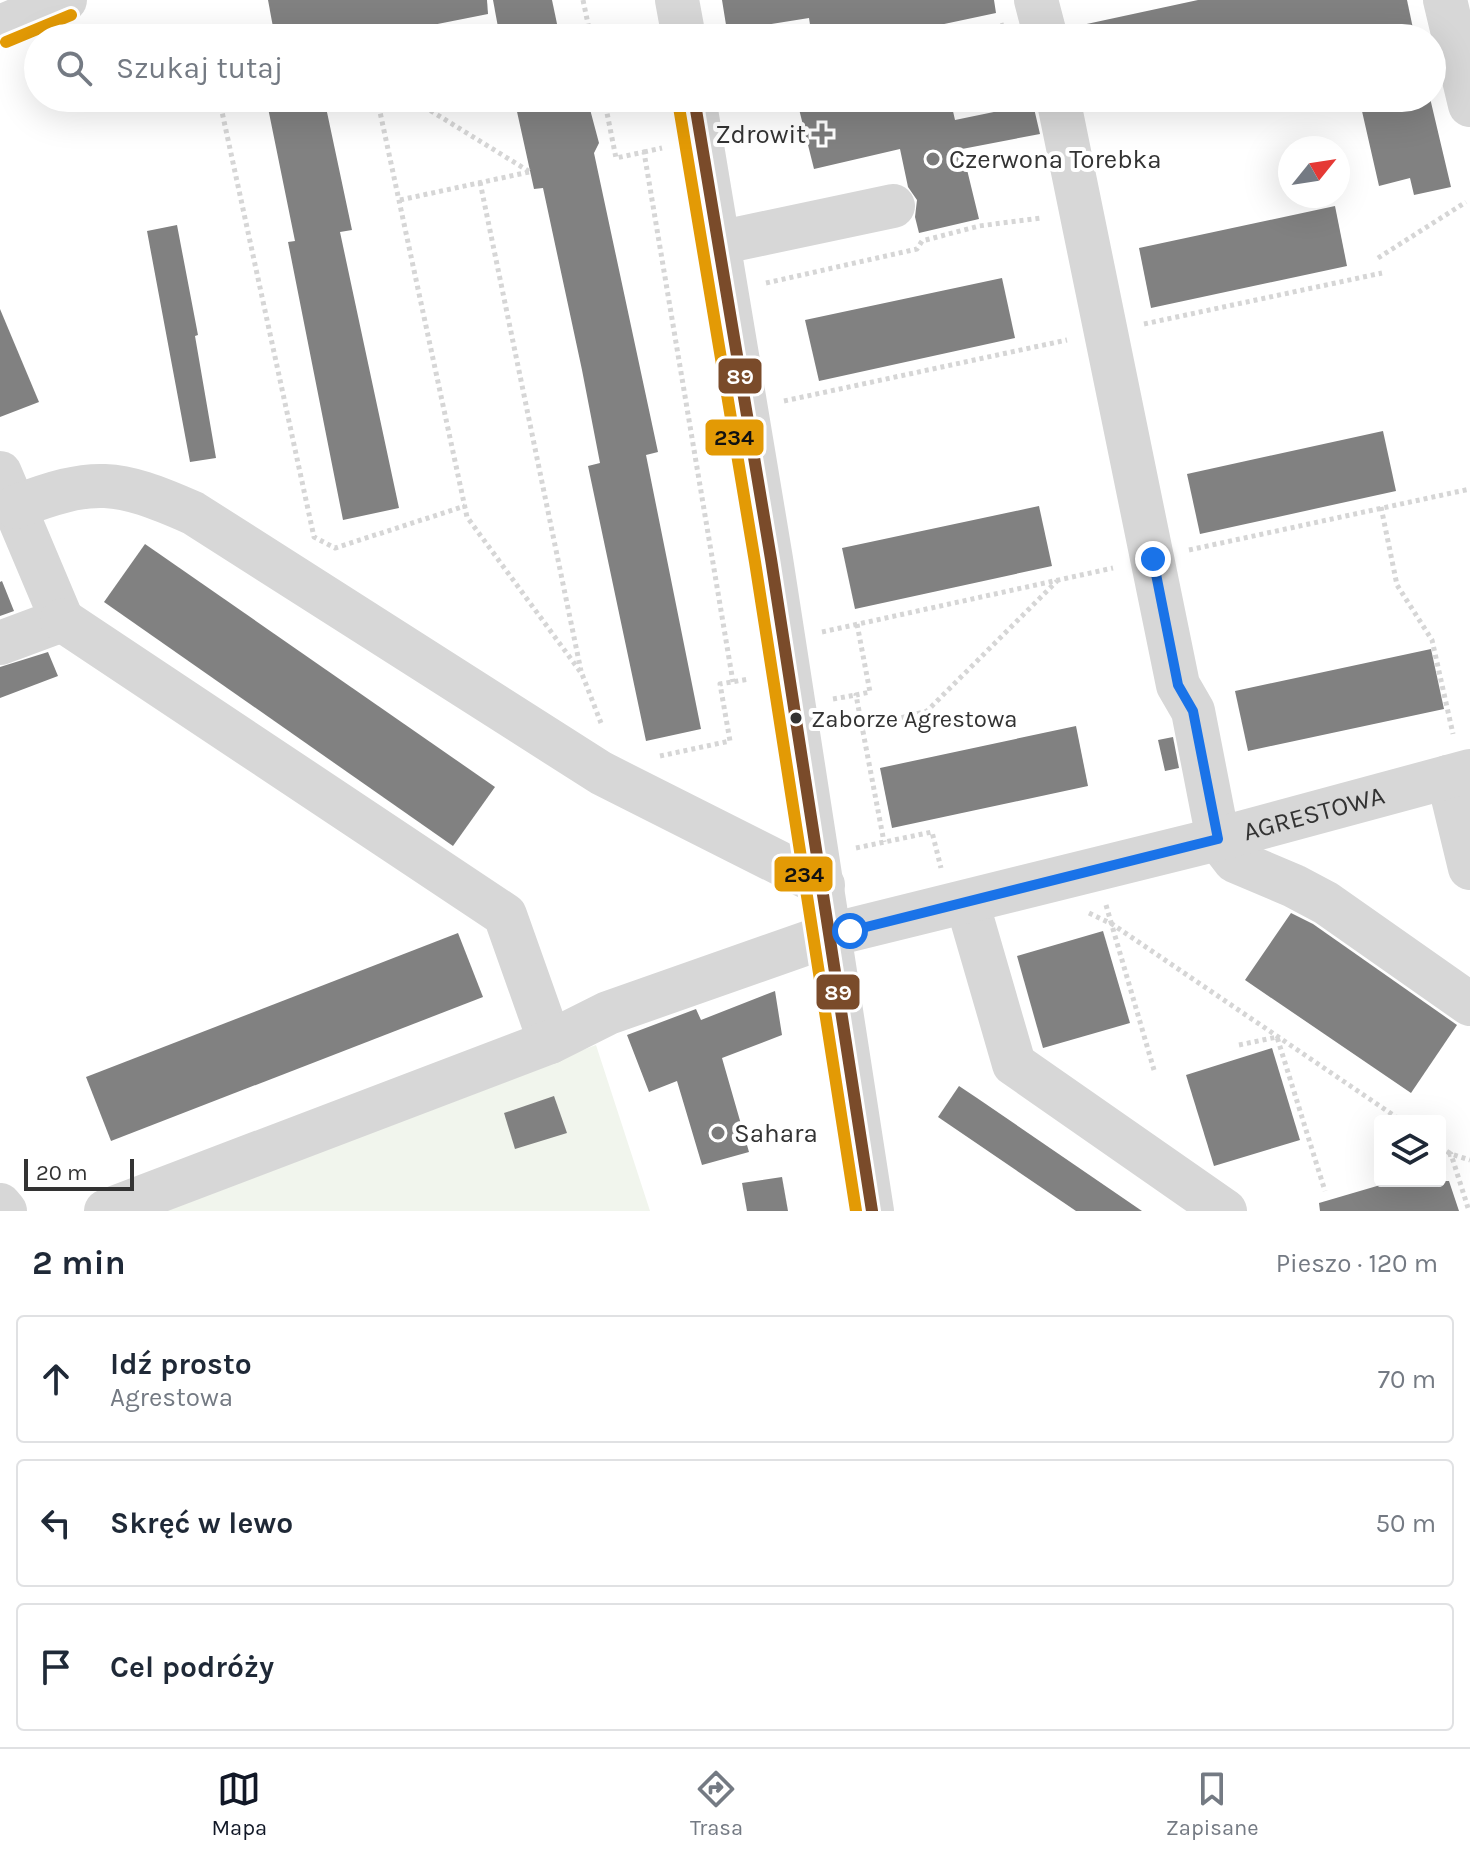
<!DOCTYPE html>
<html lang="pl">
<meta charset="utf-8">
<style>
body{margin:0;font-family:Karla,sans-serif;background:#f2f2f3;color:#1f2937}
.controls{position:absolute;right:24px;bottom:24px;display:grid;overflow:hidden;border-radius:8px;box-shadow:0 8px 32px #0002}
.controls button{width:72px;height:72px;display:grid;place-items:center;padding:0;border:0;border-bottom:2px solid #e0e1e3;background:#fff;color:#1f2937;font:40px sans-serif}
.compass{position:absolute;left:1278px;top:136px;width:72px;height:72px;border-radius:50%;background:#fff;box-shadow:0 8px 32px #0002;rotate:60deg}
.scale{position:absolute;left:24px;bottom:20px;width:110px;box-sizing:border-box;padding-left:8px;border:4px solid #333;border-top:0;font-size:22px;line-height:28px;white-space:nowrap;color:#333;-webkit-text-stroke:6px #fff;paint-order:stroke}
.stop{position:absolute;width:24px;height:24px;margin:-18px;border:6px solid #1a73e8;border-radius:50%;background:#fff}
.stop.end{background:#1a73e8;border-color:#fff;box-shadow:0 2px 8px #0008}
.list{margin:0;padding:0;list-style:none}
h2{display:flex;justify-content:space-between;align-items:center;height:104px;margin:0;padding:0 32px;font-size:34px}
h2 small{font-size:26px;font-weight:400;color:#747a83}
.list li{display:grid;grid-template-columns:52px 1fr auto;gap:24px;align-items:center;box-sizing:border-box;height:128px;margin:0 16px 16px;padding:0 16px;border:2px solid #e0e1e3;border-radius:8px}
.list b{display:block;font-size:30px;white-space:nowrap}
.list p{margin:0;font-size:26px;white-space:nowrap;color:#747a83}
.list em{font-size:26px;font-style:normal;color:#747a83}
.icon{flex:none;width:44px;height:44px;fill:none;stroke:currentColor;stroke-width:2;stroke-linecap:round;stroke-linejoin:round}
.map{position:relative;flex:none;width:1470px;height:1211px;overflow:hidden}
.search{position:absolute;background:#fff;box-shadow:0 8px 32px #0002;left:24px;right:24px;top:24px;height:88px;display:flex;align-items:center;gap:20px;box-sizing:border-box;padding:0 28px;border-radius:44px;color:#747a83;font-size:30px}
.sheet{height:536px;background:#fff}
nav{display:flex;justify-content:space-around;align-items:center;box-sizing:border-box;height:112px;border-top:2px solid #e0e1e3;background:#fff;font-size:22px;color:#747a83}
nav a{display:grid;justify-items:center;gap:4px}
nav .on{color:#111827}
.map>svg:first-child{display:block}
.green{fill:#f1f5ed}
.building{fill:#818181}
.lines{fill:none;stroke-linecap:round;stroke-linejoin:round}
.path{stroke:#d6d6d6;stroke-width:5;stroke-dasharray:4 4;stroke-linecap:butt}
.minor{stroke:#d7d7d7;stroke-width:44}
.bus-1-casing{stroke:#fff;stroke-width:18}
.bus-2-casing{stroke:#fff;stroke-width:18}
.bus-1{stroke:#7a4b2a;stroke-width:12}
.bus-2{stroke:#e39a05;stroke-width:12}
.route{stroke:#1a73e8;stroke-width:10}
.poi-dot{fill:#7a7a7a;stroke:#fff;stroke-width:3}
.bus-dot{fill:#333;stroke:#fff;stroke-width:3}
.labels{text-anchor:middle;stroke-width:8;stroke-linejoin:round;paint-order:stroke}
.bus-label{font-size:24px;fill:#333;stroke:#fff;text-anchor:start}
.poi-label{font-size:26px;fill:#333;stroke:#fff;text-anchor:start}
.street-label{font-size:26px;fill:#333;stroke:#fff}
.line-badge{stroke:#fff;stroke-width:3}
.badge-label{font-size:22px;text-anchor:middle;font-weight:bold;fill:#fff}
.pale-badge-label{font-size:22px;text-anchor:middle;font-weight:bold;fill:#111}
</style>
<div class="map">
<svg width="1470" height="1211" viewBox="0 0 1470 1211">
<rect width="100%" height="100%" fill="#fff"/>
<polygon class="green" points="596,1045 650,1211 155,1211"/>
<g class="building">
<polygon points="268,0 487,0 488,14 367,38 275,38"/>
<polygon points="493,0 552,0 560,38 500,38"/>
<polygon points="722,0 994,0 996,13 883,37 880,25 812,38 809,18 727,31"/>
<polygon points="1198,0 1407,0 1415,38 1084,38 1082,25"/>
<polygon points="266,98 324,98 352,230 340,232 399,508 343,520 288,242 295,241"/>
<polygon points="514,98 587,98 599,143 594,153 658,452 646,455 701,729 646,741 588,466 600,463 582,370 543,188 534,189"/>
<polygon points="844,98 950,98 955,120 1033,104 1040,134 962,149 979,219 919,233 915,217 917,200 908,187 900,149 814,169 799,109"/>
<polygon points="1359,98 1430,98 1451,187 1414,195 1410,178 1379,186"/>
<polygon points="1335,206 1347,266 1151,308 1139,248"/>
<polygon points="177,225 198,335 195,336 216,458 190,462 147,231"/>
<polygon points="1002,278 1015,338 819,381 805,320"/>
<polygon points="0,309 39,402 0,417"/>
<polygon points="1383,431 1396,491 1200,534 1187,474"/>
<polygon points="1039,506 1052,566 855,609 842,548"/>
<polygon points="145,544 495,787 453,846 104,602"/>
<polygon points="2,581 14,611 0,616 0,582"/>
<polygon points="1431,649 1444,709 1248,751 1235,691"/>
<polygon points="48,652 58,676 0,698 0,667"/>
<polygon points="1076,726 1088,786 892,828 880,768"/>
<polygon points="1173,737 1179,768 1165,771 1158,740"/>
<polygon points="1291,913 1313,924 1457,1025 1411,1093 1245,980"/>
<polygon points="1103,931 1130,1023 1043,1048 1017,956"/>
<polygon points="458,933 483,997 111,1141 86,1077"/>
<polygon points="775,991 782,1035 722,1058 749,1152 702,1165 677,1081 649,1092 627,1035 696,1009 701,1020"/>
<polygon points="1272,1048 1300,1140 1214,1166 1186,1075"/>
<polygon points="959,1086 977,1098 1142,1211 1076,1211 938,1117"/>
<polygon points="554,1096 567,1133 515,1149 504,1113"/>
<polygon points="782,1177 788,1211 747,1211 742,1183"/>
<polygon points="1394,1181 1449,1181 1459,1211 1320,1211 1319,1203"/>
</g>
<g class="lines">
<g class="path">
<polyline points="583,0 591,38"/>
<polyline points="205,32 206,38"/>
<polyline points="356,34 358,38"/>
<polyline points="946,38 1004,25"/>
<polyline points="219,98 314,537 335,548 465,506"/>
<polyline points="377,98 467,517 582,674 601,723"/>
<polyline points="410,98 530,172"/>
<polyline points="604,98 616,158 644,152 733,682"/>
<polyline points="1096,102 1115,98"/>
<polyline points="644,152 662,148"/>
<polyline points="480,182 581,671"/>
<polyline points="400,200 529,172"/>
<polyline points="1378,258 1466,202"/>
<polyline points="766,283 917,249 922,241 979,226 1041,218"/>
<polyline points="1144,324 1382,273"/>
<polyline points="784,401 1067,340"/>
<polyline points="1381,507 1397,585 1432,640 1453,734"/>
<polyline points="1189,550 1470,489"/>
<polyline points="857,624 870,692 856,695 884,842"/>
<polyline points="822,632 1113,568"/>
<polyline points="833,699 856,695"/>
<polyline points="863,728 927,711 1057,581"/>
<polyline points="660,756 730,741 720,684 749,679"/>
<polyline points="856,848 932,832 941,868"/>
<polyline points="1106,905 1154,1070"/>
<polyline points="1089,913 1112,924 1402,1121"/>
<polyline points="1239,1045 1277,1037 1325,1191"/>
<polyline points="1440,1147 1451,1154 1470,1160"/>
<polyline points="1440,1157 1451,1154 1469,1211"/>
</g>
<g class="minor">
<polyline points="677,0 684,38"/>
<polyline points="1036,0 1046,38"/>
<polyline points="1445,0 1470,105"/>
<polyline points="0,27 65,0"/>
<polyline points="694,98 771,559 872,1211"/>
<polyline points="1058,98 1178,685 1193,711 1218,839 1235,861 1294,886 1326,903 1470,1004"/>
<polyline points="718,243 893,206"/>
<polyline points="0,473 62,620 0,643"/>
<path d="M15 507C94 477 116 479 193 513L601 773 823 885"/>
<polyline points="62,620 505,915 550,1042"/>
<polyline points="1448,777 1470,868"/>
<polyline points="967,902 1014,1064 1225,1211"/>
<polyline points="0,1205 5,1211"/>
<path id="s1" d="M106 1211 550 1042 608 1013 830 935 1218 839 1470 771"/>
</g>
<g class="bus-1-casing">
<polyline id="bus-1" points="694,98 771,559 872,1211"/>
</g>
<g class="bus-2-casing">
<g id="bus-2">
<polyline points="6,42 71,15"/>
<polyline points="678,101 755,562 856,1211"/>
</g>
</g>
<use href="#bus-1" class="bus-1"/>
<use href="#bus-2" class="bus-2"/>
</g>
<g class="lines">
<polyline class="route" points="850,931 1218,839 1193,711 1178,685 1153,559"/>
</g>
<g class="poi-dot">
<path d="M818 122h8v8h8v8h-8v8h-8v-8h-8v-8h8z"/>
<circle cx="933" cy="159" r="8"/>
<circle cx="718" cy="1133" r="8"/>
</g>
<circle class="bus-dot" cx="796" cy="718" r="7"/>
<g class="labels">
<g class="bus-label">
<text x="811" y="727">Zaborze Agrestowa</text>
</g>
<g class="poi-label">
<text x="806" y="143" text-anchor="end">Zdrowit</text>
<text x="949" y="168">Czerwona Torebka</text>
<text x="734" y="1142">Sahara</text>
</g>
<g class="street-label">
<text dy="9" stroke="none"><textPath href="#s1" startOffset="1274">AGRESTOWA</textPath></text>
</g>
</g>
<g class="line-badge">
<rect x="717" y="357" width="46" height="38" rx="8" fill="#7a4b2a"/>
<rect x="704" y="418" width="61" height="39" rx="8" fill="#e39a05"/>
<rect x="773" y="855" width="61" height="38" rx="8" fill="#e39a05"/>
<rect x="815" y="973" width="46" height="38" rx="8" fill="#7a4b2a"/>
</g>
<g class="badge-label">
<text x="740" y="384">89</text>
<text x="838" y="1000">89</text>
</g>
<g class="pale-badge-label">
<text x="734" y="445">234</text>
<text x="804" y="882">234</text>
</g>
</svg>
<div class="controls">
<button><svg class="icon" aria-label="layers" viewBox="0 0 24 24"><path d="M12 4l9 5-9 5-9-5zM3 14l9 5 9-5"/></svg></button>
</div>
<svg class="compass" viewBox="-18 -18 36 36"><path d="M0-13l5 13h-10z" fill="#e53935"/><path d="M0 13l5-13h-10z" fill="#747a83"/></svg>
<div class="scale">20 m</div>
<div class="stop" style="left:850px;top:931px"></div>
<div class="stop end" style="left:1153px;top:559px"></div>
<div class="search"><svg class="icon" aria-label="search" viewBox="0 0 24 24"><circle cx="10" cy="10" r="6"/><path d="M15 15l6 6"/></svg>Szukaj tutaj</div>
</div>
<section class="sheet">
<h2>2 min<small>Pieszo · 120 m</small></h2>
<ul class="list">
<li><svg class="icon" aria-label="ahead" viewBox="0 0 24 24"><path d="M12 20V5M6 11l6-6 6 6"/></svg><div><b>Idź prosto</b><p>Agrestowa</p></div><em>70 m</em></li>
<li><svg class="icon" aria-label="left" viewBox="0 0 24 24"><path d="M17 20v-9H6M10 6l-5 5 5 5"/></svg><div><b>Skręć w lewo</b></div><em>50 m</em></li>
<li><svg class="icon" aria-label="arrive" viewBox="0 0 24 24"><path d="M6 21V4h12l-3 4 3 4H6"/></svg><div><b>Cel podróży</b></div></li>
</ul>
</section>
<nav>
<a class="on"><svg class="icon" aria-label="map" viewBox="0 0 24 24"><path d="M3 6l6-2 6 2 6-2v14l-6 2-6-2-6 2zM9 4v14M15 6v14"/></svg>Mapa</a>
<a><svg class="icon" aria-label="directions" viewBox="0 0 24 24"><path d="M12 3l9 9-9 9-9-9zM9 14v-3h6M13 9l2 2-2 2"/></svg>Trasa</a>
<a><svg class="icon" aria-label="saved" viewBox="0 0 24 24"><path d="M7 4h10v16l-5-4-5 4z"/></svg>Zapisane</a>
</nav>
